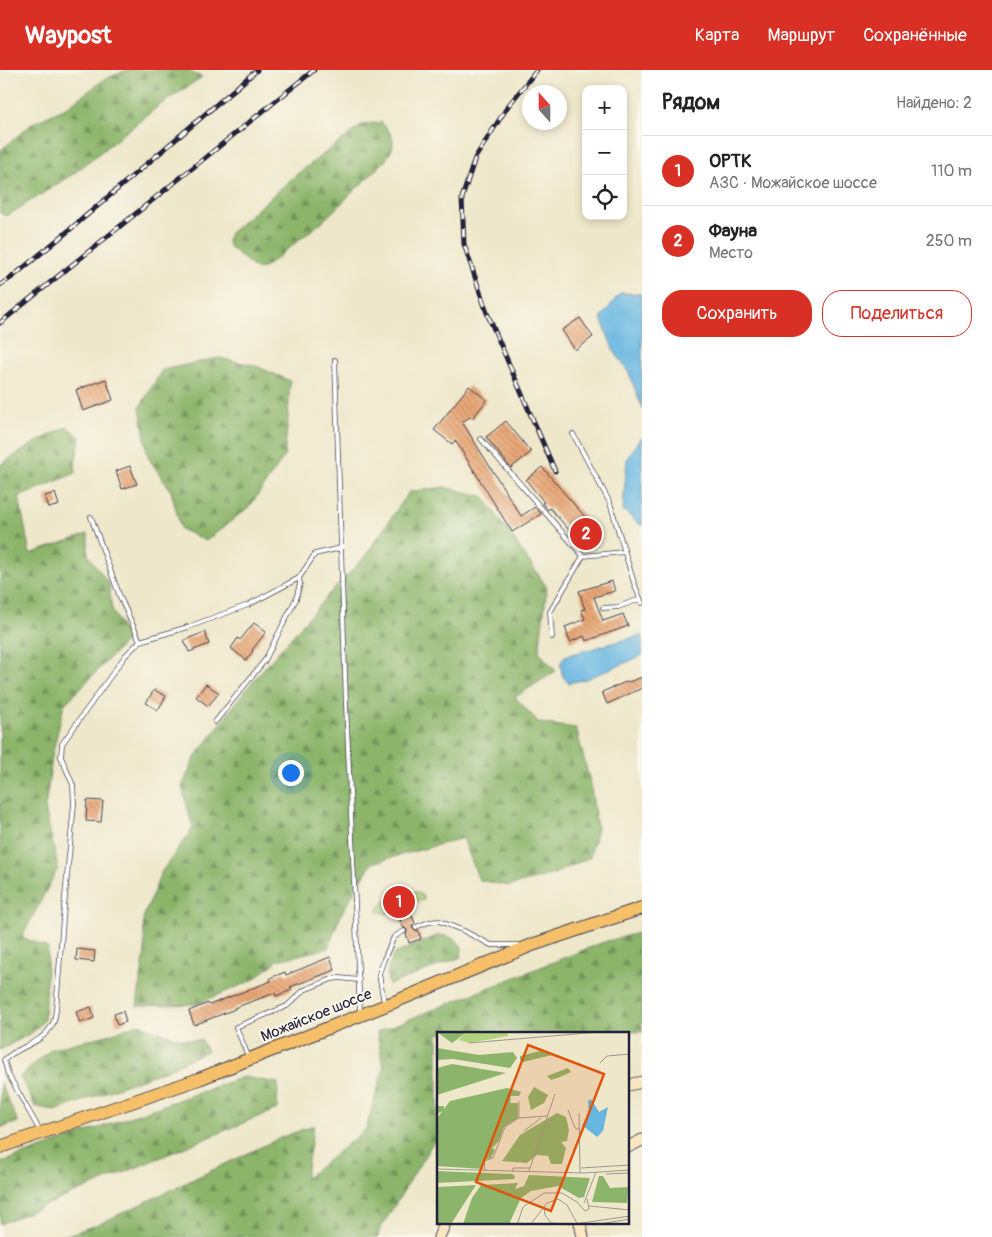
<!DOCTYPE html>
<html lang="ru">
<meta charset="utf-8">
<style>
body{margin:0;font-family:Pangolin,sans-serif;background:#f6f6f6;color:#222}
.controls{position:absolute;right:15px;top:15px;display:grid;overflow:hidden;border-radius:10px;box-shadow:0 2px 8px #0003}
.controls button{width:45px;height:45px;display:grid;place-items:center;padding:0;border:0;border-bottom:1px solid #e0e0e0;background:#fff;color:#222;font:25px sans-serif}
.compass{position:absolute;left:522px;top:15px;width:45px;height:45px;border-radius:50%;background:#fff;box-shadow:0 2px 8px #0003;rotate:339deg}
.you{position:absolute;left:290px;top:702px;width:18px;height:18px;margin:-12px;border:4px solid #fff;border-radius:50%;background:#1a73e8;box-shadow:0 0 0 8px #1a73e833}
.badge{display:grid;place-items:center;width:32px;height:32px;border-radius:50%;background:#d93025;color:#fff;font-size:16px;font-weight:700}
.pin{position:absolute;translate:-50% -50%;border:2px solid #fff;box-shadow:0 1px 5px #0006}
.list{margin:0;padding:0;list-style:none}
h2{display:flex;justify-content:space-between;align-items:center;height:65px;margin:0;padding:0 20px;font-size:21px}
h2 small{font-size:16px;font-weight:400;color:#767676}
.list li{display:grid;grid-template-columns:32px 1fr auto;gap:15px;align-items:center;box-sizing:border-box;height:70px;padding:0 20px;border-top:1px solid #e0e0e0}
.list b{display:block;font-size:19px;white-space:nowrap}
.list p{margin:0;font-size:16px;white-space:nowrap;color:#767676}
.list em{font-size:16px;font-style:normal;color:#767676}
.actions{display:flex;gap:10px;padding:15px 20px}
.actions a{flex:1;padding:11px 0;border:1px solid #d93025;border-radius:20px;text-align:center;font-size:18px;color:#d93025}
.actions .main{background:#d93025;color:#fff}
.icon{flex:none;width:28px;height:28px;fill:none;stroke:currentColor;stroke-width:2;stroke-linecap:round;stroke-linejoin:round}
.map{position:relative;flex:none;width:642px;height:1167px;overflow:hidden}
header{display:flex;align-items:center;gap:30px;box-sizing:border-box;height:70px;padding:0 25px;background:#d93025;color:#fff}
header strong{font-size:24px}
nav{display:flex;gap:28px;margin-inline-start:auto;font-size:18px}
main{display:flex}
aside{flex:1;background:#fff}
.map>svg:first-child{display:block}
.grass{fill:url(#grass-dots);stroke:#6a7a5b}
.forest{fill:url(#forest-firs);stroke:#576c53}
.water{fill:#66b6e1;stroke:#446c8e}
.building{fill:url(#building-back-hatch)}
.lines{fill:none;stroke-linecap:round;stroke-linejoin:round}
.service-casing{stroke:#414050;stroke-width:5.5}
.secondary-casing{stroke:#414050;stroke-width:13}
.primary-casing{stroke:#414050;stroke-width:14}
.service{stroke:#fff;stroke-width:4}
.secondary{stroke:#fbe6c4;stroke-width:11}
.primary{stroke:#f6c06b;stroke-width:12}
.rail-casing{stroke:#22223b;stroke-width:5}
.rail{stroke:#fbf7ec;stroke-width:3;stroke-dasharray:9;stroke-linecap:butt}
.labels{text-anchor:middle;stroke-width:4;stroke-linejoin:round;paint-order:stroke}
.street-label{font-size:15px;fill:#22223b;stroke:#fbf7ec}
.inset-road{fill:none;stroke:#9c9891;stroke-width:1}
.view{fill:#de560e;fill-opacity:0.15;stroke:#de560e;stroke-width:2.5}
.inset-edge{fill:none;stroke:#22223b;stroke-width:2.5}
</style>
<header>
<strong>Waypost</strong>
<nav><a>Карта</a><a>Маршрут</a><a>Сохранённые</a></nav>
</header>
<main>
<div class="map">
<svg width="642" height="1167" viewBox="0 0 642 1167">
<defs>
<pattern id="grass-dots" width="8" height="8" patternUnits="userSpaceOnUse" patternTransform="scale(1.25)"><rect width="8" height="8" fill="#b1d37b"/><path d="M2 2h.1M6 6h.1" fill="none" stroke="#98b56b" stroke-width="1.8" stroke-linecap="round"/></pattern>
<pattern id="forest-firs" width="22" height="20" patternUnits="userSpaceOnUse" patternTransform="scale(1.25)"><rect width="22" height="20" fill="#8cb56b"/><path d="M5 1l3.5 6h-7zM16 11l3.5 6h-7z" fill="#729359"/></pattern>
<pattern id="building-back-hatch" width="6" height="6" patternUnits="userSpaceOnUse" patternTransform="scale(1.25)"><rect width="6" height="6" fill="#e8a777"/><path d="M-1 5l2 2M0 0l6 6M5-1l2 2" fill="none" stroke="#c78f68"/></pattern>
</defs>
<rect width="100%" height="100%" fill="#fbf7ec"/>
<filter id="ink" filterUnits="userSpaceOnUse"><feTurbulence type="fractalNoise" baseFrequency=".02" numOctaves="2"/><feDisplacementMap in="SourceGraphic" scale="10" xChannelSelector="R" yChannelSelector="G"/><feConvolveMatrix kernelMatrix="1 2 1 2 8 2 1 2 1" color-interpolation-filters="sRGB"/></filter>
<filter id="wash" filterUnits="userSpaceOnUse"><feTurbulence type="fractalNoise" baseFrequency=".0096" numOctaves="4" result="noise"/><feDisplacementMap in="SourceGraphic" scale="20" xChannelSelector="R" yChannelSelector="G"/><feGaussianBlur stdDeviation="1.12" result="paint"/><feColorMatrix in="noise" values="0 0 0 0 0 0 0 0 0 0 0 0 0 0 0 0 0 1.4 0 .05"/><feComposite in="paint" operator="in"/></filter>
<g filter="url(#wash)">
<rect width="100%" height="100%" fill="#eee7ca"/>
<g class="grass">
<path d="M407 821C414 821 420 821 424 829L412 833Z"/>
<path d="M394 827V829L392 830 395 838 387 844 377 841C381 834 386 830 394 827Z"/>
</g>
<g class="forest">
<polygon points="127,0 185,0 202,7 160,35 73,104 7,146 0,143 0,81 33,53 64,39 105,9"/>
<path d="M381 52C388 59 396 69 392 79 391 83 387 87 385 91L324 150 264 198 256 199 230 177 227 171 230 163 296 105 362 55Z"/>
<polygon points="219,288 254,295 290,311 288,349 284,387 250,436 206,471 181,459 171,421 148,387 140,337 162,300"/>
<polygon points="67,357 80,367 75,394 76,403 19,427 30,484 88,464 88,485 109,514 112,540 128,569 64,635 53,681 45,738 58,798 22,867 48,878 44,950 33,962 0,980 0,395 36,372"/>
<polygon points="444,417 483,426 547,517 539,582 556,601 515,627 539,653 576,658 590,712 597,758 590,787 554,804 509,816 479,810 463,768 372,793 341,844 328,878 278,890 253,910 197,934 137,936 145,881 143,848 162,801 193,758 182,717 194,689 248,617 328,525 363,489 409,422"/>
<polygon points="642,862 642,962 620,961 614,963 438,963 438,1069 432,1074 379,1161 378,1167 61,1167 99,1154 280,1068 314,1055 305,1109 366,1059 384,998 377,962 604,872"/>
<path d="M439 865C451 866 456 868 462 877L461 887 389 915C384 904 389 894 394 884Z"/>
<polygon points="139,954 156,961 183,969 201,970 207,981 166,1000 55,1041 35,1036 20,1007 51,979 107,965"/>
<polygon points="243,1007 278,1013 277,1039 0,1154 0,1093"/>
<polygon points="0,1012 18,1052 0,1058"/>
</g>
<g class="water">
<polygon points="620,223 642,224 642,338 629,303 613,279 601,248"/>
<polygon points="642,367 642,456 623,440 627,388"/>
<polygon points="642,565 642,585 637,588 586,609 569,613 563,607 560,594 565,586"/>
</g>
<g id="blocks">
<g class="building">
<polygon points="580,248 593,267 575,280 562,260"/>
<polygon points="106,309 113,330 83,341 76,320"/>
<polygon points="469,316 487,330 472,349 470,347 462,352 521,446 535,437 541,444 512,462 455,370 452,374 434,360"/>
<polygon points="506,351 531,382 511,398 486,367"/>
<polygon points="130,396 137,414 122,419 116,401"/>
<polygon points="542,397 585,447 582,450 598,464 587,476 569,460 550,438 548,440 542,433 544,432 526,410"/>
<polygon points="55,423 59,435 49,438 45,426"/>
<polygon points="612,511 615,521 594,527 603,551 623,544 628,556 586,571 584,566 570,572 565,557 585,549 581,540 585,539 579,521"/>
<polygon points="254,553 266,562 252,580 253,581 246,590 231,578 238,568 240,570"/>
<polygon points="205,562 209,574 189,582 184,570"/>
<polygon points="642,607 642,618 607,634 602,622 628,611 629,612"/>
<polygon points="206,614 219,623 208,636 196,627"/>
<polygon points="154,620 166,626 158,640 146,633"/>
<polygon points="87,730 103,731 101,752 86,751"/>
<polygon points="403,825 415,853 412,856 413,859 415,861 418,860 421,869 409,873 406,864 407,862 407,860 405,858 403,857 392,830"/>
<polygon points="77,879 95,881 94,892 76,890"/>
<polygon points="330,887 335,900 290,917 292,920 276,926 275,923 234,938 235,939 194,955 189,941 208,933 209,935 271,911 270,908 285,902 286,905"/>
<polygon points="91,937 94,948 80,953 76,942"/>
<polygon points="123,941 126,952 117,955 114,944"/>
</g>
</g>
</g>
<g filter="url(#ink)">
<use href="#blocks" fill-opacity="0" stroke="#414050" stroke-width="1"/>
<g class="lines">
<g class="service-casing">
<g id="service">
<polyline points="335,290 346,634 360,943"/>
<polyline points="573,364 610,433 634,513 642,533"/>
<polyline points="481,369 583,486 624,482"/>
<polyline points="91,447 120,527 140,571"/>
<polyline points="603,538 618,537 640,529"/>
<polyline points="552,567 550,542 583,486"/>
<polyline points="215,652 265,590 296,529 300,514 299,508"/>
<polyline points="416,857 429,852 439,851 464,861 491,875 519,875"/>
<polyline points="384,932 379,904 384,889 394,867 404,861"/>
<polyline points="248,986 236,957 287,936 304,920 332,909 339,908 359,910"/>
<path d="M40 1061 8 1004 4 990C19 975 41 975 52 955 55 951 55 945 56 940L63 848 74 734 73 715 61 687 62 674 125 586 140 571 188 557 248 535 299 508 315 484 341 478"/>
</g>
</g>
<g class="secondary-casing">
<g id="secondary">
<polyline points="628,1015 642,1012"/>
<polyline points="628,1077 642,1070"/>
<polyline points="580,1153 583,1167"/>
<polyline points="439,1167 445,1153"/>
</g>
</g>
<g class="primary-casing">
<polyline id="primary" points="0,1077 199,1009 399,930 532,875 642,838"/>
</g>
<use href="#service" class="service"/>
<use href="#secondary" class="secondary"/>
<use href="#primary" class="primary"/>
<g class="rail-casing">
<g id="rail">
<polyline points="537,0 508,36 475,88 462,128 464,174 487,243 555,401"/>
<polyline points="0,215 11,208 67,162 257,0"/>
<polyline points="0,253 314,0"/>
</g>
</g>
<use href="#rail" class="rail"/>
</g>
</g>
<g class="labels">
<g class="street-label">
<text transform="translate(316 945) rotate(-22)" y="5">Можайское шоссе</text>
</g>
</g>
<g transform="translate(437 962)">
<rect width="192" height="192" fill="#eee7ca"/>
<path d="M0 0H30L15 11ZM0 16 42 23 76 20 80 26 73 36 16 27 0 28ZM103 19 115 23 86 30 83 28V24ZM15 32 69 41 0 63V36ZM131 36 134 40 123 45 114 48 110 44ZM97 55 111 63 107 71 94 78 91 65ZM70 56 84 60 82 64H74L73 71H81V86L67 95 62 109 55 116 58 118 54 126 46 128V137L0 134V87L5 79 0 82V74H7V77L13 69ZM120 81 129 85 132 98 130 109 124 110 129 116 125 132H114L111 124 100 123 90 131 65 129 83 103ZM0 139 75 142 78 144 77 147 0 151ZM92 143 153 146 147 165 142 166 121 154 94 159 84 166 72 192H26L35 166 44 153 81 151 78 157 87 154ZM162 144H166L173 156 191 155 190 171 155 170ZM39 153 14 192H0V155Z" fill="#8cb56b"/>
<path d="M29 0H70L71 4 32 11 22 8Z" fill="#b1d37b"/>
<path d="M154 67 162 80 171 75 166 99 160 105 145 93 152 84 151 69Z" fill="#66b6e1"/>
<path class="inset-road" d="M32 11 162 0M163 31 170 24 193 22M82 69V86M131 78 138 96 143 98M142 81 143 141M87 99 104 86M144 136 193 133M0 137 147 141 193 138M48 138 47 129 56 126 68 95 82 86 110 84M92 139 118 62M76 140V136H93M169 142 193 141M147 171 159 140M152 174 193 178M107 176 108 183 114 191 132 192M80 193 86 175 107 161H125L140 170 148 179 152 177 150 167M93 193 110 171 121 167 130 173 141 193M131 193 193 184M156 193 193 187"/>
<path class="view" d="M91 13 167 42 114 179 39 150Z"/>
<rect width="192" height="192" class="inset-edge"/>
</g>
</svg>
<div class="controls">
<button>+</button>
<button>−</button>
<button><svg class="icon" aria-label="locate" viewBox="0 0 24 24"><circle cx="12" cy="12" r="6"/><path d="M12 2v4M12 18v4M2 12h4M18 12h4"/></svg></button>
</div>
<svg class="compass" viewBox="-18 -18 36 36"><path d="M0-13l5 13h-10z" fill="#e53935"/><path d="M0 13l5-13h-10z" fill="#767676"/></svg>
<div class="you"></div>
<div class="pin badge" style="left:399px;top:832px">1</div>
<div class="pin badge" style="left:586px;top:464px">2</div>
</div>
<aside>
<h2>Рядом<small>Найдено: 2</small></h2>
<ul class="list">
<li><span class="badge">1</span><div><b>ОРТК</b><p>АЗС · Можайское шоссе</p></div><em>110 m</em></li>
<li><span class="badge">2</span><div><b>Фауна</b><p>Место</p></div><em>250 m</em></li>
</ul>
<div class="actions"><a class="main">Сохранить</a><a>Поделиться</a></div>
</aside>
</main>
